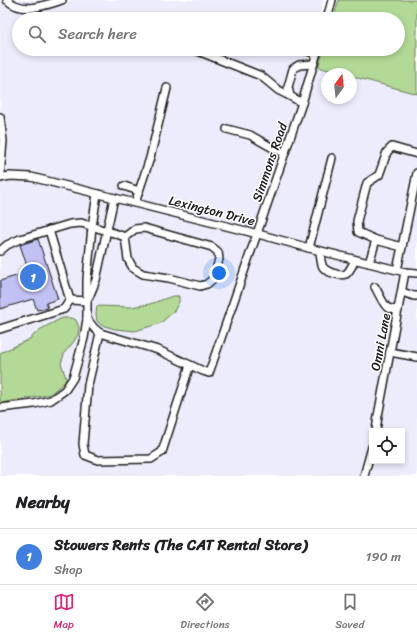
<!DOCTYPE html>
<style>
body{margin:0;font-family:Sriracha,sans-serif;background:#f2f2f2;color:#202124}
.controls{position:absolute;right:12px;bottom:12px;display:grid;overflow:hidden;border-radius:0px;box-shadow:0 2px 6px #0003}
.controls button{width:36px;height:36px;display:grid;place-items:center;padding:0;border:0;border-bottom:1px solid #e0e0e0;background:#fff;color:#202124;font:20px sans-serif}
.compass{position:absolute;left:321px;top:68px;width:36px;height:36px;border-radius:50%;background:#fff;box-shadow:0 2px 6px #0003;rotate:15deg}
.you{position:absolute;left:219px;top:273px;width:14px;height:14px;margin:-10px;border:3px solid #fff;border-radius:50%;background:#1a73e8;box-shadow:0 0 0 6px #1a73e833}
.badge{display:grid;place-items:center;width:26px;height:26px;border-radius:50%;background:#db2777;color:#fff;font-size:13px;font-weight:700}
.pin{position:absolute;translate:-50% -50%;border:2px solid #fff;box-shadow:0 1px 4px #0006}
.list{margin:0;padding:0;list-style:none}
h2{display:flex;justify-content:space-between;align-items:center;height:52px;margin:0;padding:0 16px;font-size:17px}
h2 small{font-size:13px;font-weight:400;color:#757577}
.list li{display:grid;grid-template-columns:26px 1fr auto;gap:12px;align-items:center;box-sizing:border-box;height:56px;padding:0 16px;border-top:1px solid #e0e0e0}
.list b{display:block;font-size:15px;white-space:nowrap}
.list p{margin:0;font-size:13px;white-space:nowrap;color:#757577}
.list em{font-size:13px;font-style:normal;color:#757577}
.icon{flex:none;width:22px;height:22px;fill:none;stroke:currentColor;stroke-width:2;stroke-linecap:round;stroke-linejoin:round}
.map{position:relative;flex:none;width:417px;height:476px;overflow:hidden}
.search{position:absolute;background:#fff;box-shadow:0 2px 6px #0003;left:12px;right:12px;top:12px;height:44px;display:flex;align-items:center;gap:10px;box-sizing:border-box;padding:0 14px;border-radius:22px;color:#757577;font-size:15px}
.sheet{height:108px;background:#fff}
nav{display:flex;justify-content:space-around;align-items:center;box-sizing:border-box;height:56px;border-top:1px solid #e0e0e0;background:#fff;font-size:11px;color:#757577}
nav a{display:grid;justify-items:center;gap:2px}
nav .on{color:#db2777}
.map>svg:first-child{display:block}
.built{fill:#ececfc;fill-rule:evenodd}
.green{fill:#b2d995;stroke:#677a58}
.building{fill:#c1c1f4;stroke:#1c1c1c}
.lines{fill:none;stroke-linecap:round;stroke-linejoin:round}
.minor-casing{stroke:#1c1c1c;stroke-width:10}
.minor{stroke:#fff;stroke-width:7}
.labels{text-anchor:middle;stroke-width:3;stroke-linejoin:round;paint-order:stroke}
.street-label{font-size:13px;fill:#1c1c1c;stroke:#fff}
</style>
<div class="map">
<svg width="417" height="476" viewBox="0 0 417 476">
<rect width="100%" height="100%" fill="#fff"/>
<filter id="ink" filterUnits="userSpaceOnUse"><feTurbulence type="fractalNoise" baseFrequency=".025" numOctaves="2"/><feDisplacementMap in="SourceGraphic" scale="8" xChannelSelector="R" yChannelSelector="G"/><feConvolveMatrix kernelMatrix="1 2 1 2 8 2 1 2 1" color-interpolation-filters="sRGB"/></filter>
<g filter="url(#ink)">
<path class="built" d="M0 0H324L318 19H19V49H308L304 63 343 74H327V98H351V76L417 94V476H0ZM372 431H402V461H372Z"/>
<g class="green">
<polygon points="339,0 417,0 417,94 351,76 351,74 343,74 318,67 324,49 398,49 398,19 333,19"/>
<polygon points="173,296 179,296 179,302 174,311 161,323 135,331 115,329 101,325 97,321 96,314 97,306 130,307 150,304"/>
<polygon points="62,318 72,318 76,320 79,327 78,335 72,344 65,352 61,363 66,378 65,382 50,394 42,396 0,403 0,353 28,340 41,329"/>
</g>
<polygon class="building" points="38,239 58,299 46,303 48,308 37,310 33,299 0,309 0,281 29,272 20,245"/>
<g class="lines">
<g class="minor-casing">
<g id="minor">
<path d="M7 0C23 14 43 6 62 0"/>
<polyline points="327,19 332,0"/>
<polyline points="197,49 198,51 261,76 278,90 290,96"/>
<polyline points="302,49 316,54"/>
<polyline points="302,103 290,96 288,87 293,69 299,65 313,64"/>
<polyline points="0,117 3,141 1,164 1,177"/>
<polyline points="227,129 250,135 271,147 285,153"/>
<polyline points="0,178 10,176 31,177 258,234 309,248 405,272 417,273"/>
<polyline points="124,186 139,191"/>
<polyline points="135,203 150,158 167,88"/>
<polyline points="49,230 70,300"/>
<polyline points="376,240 358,232 357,221 367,183 379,175 387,152 392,147 417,154"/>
<polyline points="402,247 417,173"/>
<polyline points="309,248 332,158"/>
<polyline points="0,251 7,245 20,239 70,224 81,223 117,234 125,237 128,259 133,268 143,274 169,278 200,286 207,284 214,278 219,259 218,252 212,247 144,228 135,229 125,237"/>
<path d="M320 251C321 266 321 270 336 274 339 275 343 275 346 274 350 271 353 264 355 260"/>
<polyline points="369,263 376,240 402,247 397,270"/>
<path d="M375 287C378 292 384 306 388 308 391 309 395 310 398 310"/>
<polyline points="402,292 414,296 417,296"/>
<polyline points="89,297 96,280 114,198"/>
<polyline points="70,300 87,301"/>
<polyline points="87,319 94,328 100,333 158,350 203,371 209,373 302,103 318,49"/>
<polyline points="0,329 64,309 70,300"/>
<polyline points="100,333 88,385 83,444 85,455 98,460 151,459 162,452 190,365"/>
<polyline points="390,352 417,357"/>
<polyline points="0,408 34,404 51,400 65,390 73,378 84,338 87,319 87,279 92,227 97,194"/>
<polyline points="376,431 378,416 405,272"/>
<polyline points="364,476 372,447"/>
</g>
</g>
<use href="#minor" class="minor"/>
</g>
</g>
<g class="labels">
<g class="street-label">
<text transform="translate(269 162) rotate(-71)" y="5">Simmons Road</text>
<text transform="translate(212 210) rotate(14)" y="5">Lexington Drive</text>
<text transform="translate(380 342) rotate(-79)" y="5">Omni Lane</text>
</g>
</g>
</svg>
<div class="controls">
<button><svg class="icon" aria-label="locate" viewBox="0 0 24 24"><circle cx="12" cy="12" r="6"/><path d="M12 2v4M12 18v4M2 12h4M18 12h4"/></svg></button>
</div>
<svg class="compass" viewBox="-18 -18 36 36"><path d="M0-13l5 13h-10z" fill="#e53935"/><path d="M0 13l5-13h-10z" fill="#757577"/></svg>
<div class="you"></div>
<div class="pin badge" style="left:33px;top:277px;background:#3f7fe0">1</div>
<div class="search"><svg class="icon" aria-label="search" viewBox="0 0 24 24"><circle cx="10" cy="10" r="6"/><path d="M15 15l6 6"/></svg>Search here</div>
</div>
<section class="sheet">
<h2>Nearby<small></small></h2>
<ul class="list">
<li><span class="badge" style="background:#3f7fe0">1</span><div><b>Stowers Rents (The CAT Rental Store)</b><p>Shop</p></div><em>190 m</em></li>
</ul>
</section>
<nav>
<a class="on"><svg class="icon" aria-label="map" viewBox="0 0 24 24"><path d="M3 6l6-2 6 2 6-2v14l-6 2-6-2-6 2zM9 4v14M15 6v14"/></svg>Map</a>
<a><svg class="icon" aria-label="directions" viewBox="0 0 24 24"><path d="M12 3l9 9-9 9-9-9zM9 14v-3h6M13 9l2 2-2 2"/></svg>Directions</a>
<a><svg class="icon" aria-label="saved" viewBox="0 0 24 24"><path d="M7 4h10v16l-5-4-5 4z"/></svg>Saved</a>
</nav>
